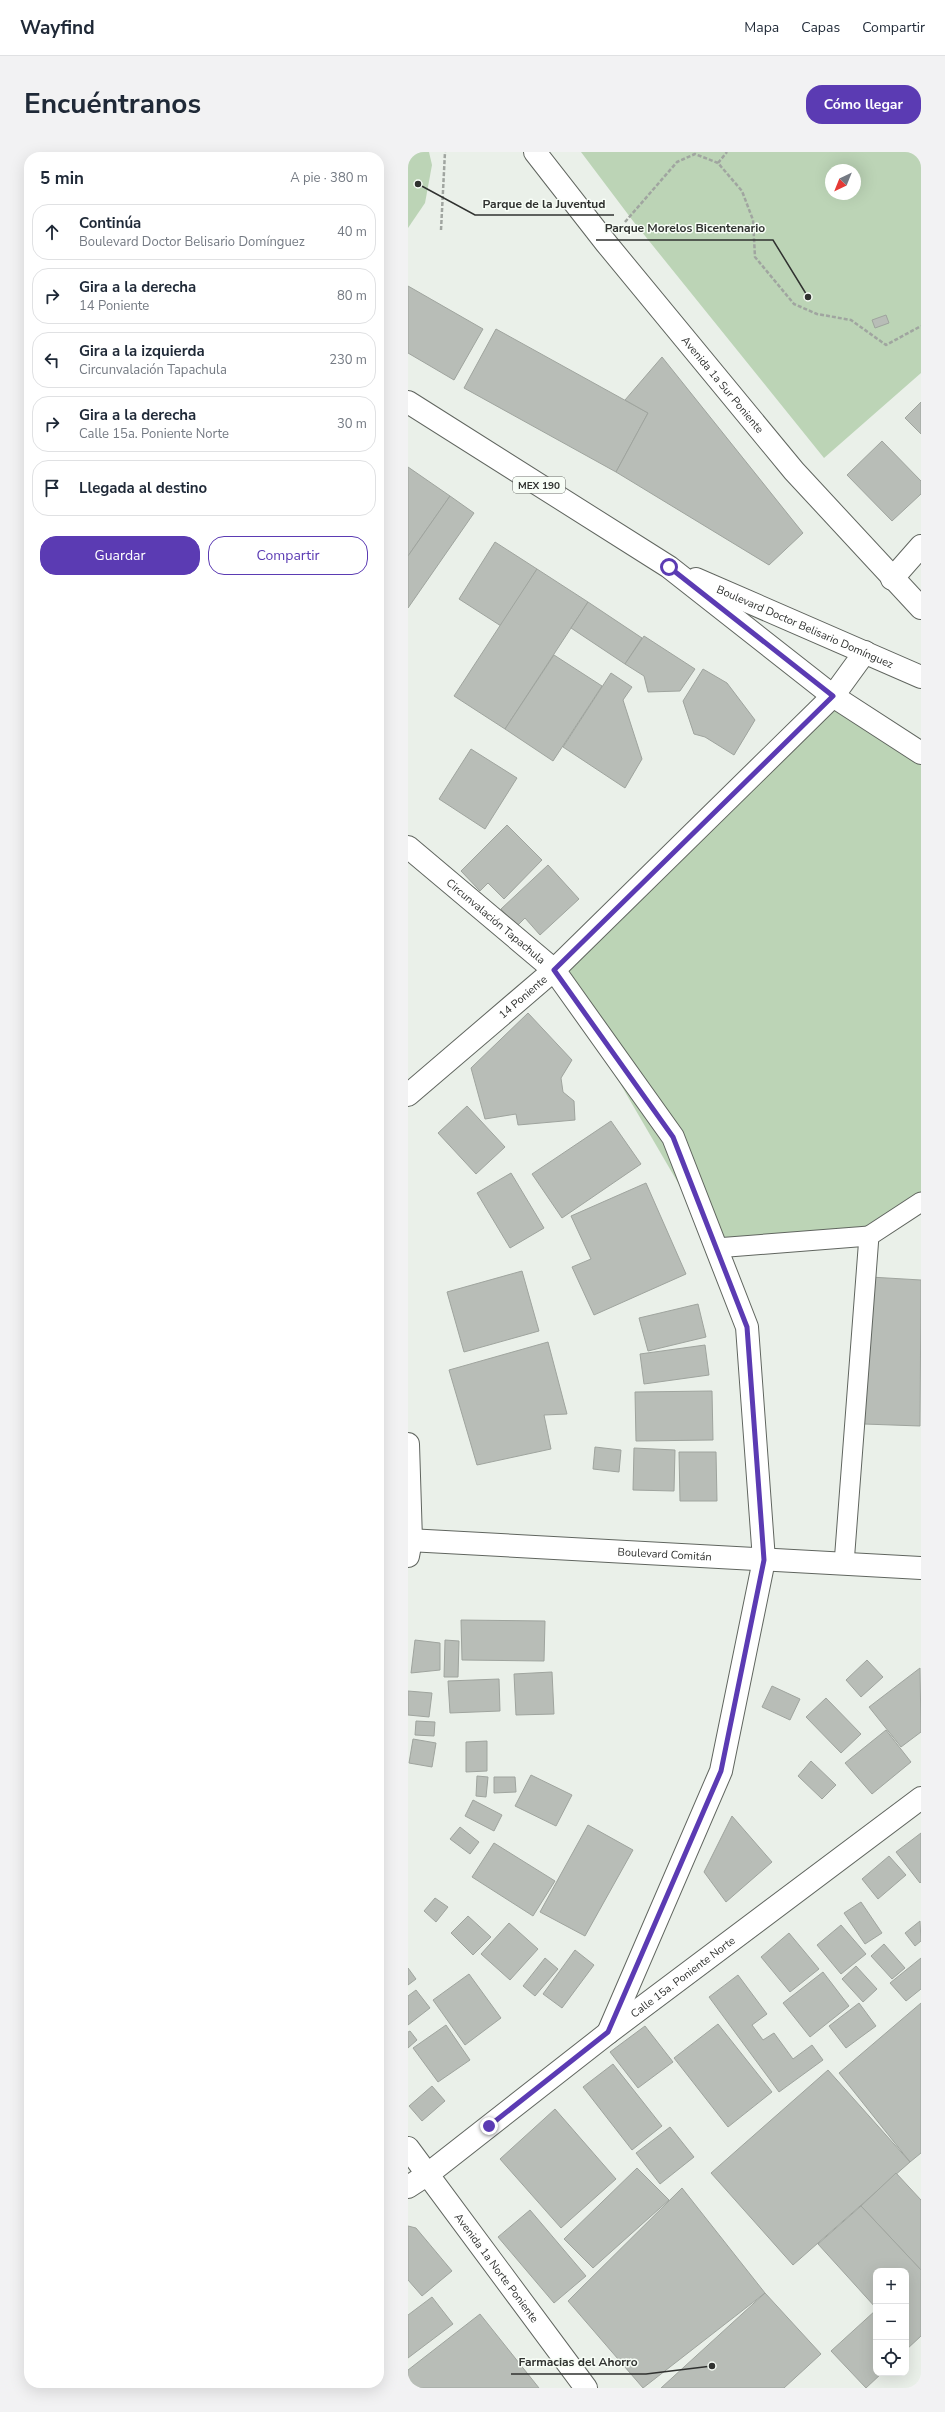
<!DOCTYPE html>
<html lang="es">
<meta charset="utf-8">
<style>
body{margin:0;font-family:"Nunito Sans",sans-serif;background:#f2f2f3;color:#1f2937}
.controls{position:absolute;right:12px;bottom:12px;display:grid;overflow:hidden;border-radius:8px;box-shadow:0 4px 16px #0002}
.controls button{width:36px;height:36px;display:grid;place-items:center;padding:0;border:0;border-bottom:1px solid #e0e1e3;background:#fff;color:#1f2937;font:20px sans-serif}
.compass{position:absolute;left:417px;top:12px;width:36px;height:36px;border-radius:50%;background:#fff;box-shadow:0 4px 16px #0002;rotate:223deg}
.stop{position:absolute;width:12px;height:12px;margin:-9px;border:3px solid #5b3bb3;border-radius:50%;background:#fff}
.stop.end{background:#5b3bb3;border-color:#fff;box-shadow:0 1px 4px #0008}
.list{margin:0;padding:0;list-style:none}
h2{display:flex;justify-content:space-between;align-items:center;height:52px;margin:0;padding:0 16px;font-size:17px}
h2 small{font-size:13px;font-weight:400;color:#747a83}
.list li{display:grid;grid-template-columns:26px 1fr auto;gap:12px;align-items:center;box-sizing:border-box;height:56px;margin:0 8px 8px;padding:0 8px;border:1px solid #e0e1e3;border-radius:16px}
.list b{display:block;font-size:15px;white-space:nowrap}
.list p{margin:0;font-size:13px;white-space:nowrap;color:#747a83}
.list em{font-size:13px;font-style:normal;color:#747a83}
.actions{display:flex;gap:8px;padding:12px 16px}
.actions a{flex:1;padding:9px 0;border:1px solid #5b3bb3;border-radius:16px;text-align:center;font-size:14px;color:#5b3bb3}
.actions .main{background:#5b3bb3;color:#fff}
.icon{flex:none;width:22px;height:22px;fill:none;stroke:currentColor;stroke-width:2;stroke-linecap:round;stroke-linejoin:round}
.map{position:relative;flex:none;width:513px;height:2236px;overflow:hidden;border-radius:16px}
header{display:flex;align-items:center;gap:24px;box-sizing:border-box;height:56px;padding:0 20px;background:#fff;border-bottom:1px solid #e0e1e3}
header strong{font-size:19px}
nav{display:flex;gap:22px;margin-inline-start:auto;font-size:14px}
.intro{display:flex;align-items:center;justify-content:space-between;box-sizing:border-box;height:96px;padding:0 24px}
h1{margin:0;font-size:28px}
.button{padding:10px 18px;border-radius:16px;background:#5b3bb3;color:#fff;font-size:14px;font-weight:700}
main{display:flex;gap:24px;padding:0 24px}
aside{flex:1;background:#fff;border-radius:16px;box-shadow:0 4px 16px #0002}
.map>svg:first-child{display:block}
.green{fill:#bcd4b6;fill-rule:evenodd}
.building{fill:#b8bdb7;stroke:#9fa49e}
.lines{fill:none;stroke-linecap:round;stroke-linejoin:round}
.lane-casing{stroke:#60655f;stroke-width:21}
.street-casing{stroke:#60655f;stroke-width:24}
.secondary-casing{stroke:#60655f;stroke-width:24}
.primary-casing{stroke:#60655f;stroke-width:24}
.path{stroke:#a0a5a0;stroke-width:2.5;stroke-dasharray:4 2;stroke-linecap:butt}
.lane{stroke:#fff;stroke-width:19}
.street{stroke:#fff;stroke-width:22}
.secondary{stroke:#fff;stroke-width:22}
.primary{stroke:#fff;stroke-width:22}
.route{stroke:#5b3bb3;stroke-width:5}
.labels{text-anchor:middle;stroke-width:3;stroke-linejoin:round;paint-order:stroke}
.shield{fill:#f7fdf6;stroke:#6c6f6b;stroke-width:1}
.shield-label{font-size:10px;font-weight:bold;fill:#303230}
.street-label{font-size:11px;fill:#303230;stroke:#f7fdf6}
.leader{fill:none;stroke:#303230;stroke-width:1.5}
.callout-dot{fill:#303230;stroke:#f7fdf6;stroke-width:1.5}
.callout-label{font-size:12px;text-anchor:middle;font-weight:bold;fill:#303230;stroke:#f7fdf6;stroke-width:3;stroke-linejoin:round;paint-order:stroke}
</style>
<header>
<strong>Wayfind</strong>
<nav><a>Mapa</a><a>Capas</a><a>Compartir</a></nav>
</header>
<div class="intro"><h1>Encuéntranos</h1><a class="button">Cómo llegar</a></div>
<main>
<aside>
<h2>5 min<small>A pie · 380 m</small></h2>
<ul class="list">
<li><svg class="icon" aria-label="ahead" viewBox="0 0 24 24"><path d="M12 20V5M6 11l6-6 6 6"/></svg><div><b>Continúa</b><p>Boulevard Doctor Belisario Domínguez</p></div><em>40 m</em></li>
<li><svg class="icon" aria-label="right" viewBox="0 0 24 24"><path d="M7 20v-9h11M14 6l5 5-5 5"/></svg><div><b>Gira a la derecha</b><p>14 Poniente</p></div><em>80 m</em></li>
<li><svg class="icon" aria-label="left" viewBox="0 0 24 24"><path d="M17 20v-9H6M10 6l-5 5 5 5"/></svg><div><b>Gira a la izquierda</b><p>Circunvalación Tapachula</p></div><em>230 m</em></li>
<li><svg class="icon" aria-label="right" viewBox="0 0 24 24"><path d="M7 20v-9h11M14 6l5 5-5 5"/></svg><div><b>Gira a la derecha</b><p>Calle 15a. Poniente Norte</p></div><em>30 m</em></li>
<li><svg class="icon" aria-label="arrive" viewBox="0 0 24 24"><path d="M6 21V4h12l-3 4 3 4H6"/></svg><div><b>Llegada al destino</b></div></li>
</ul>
<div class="actions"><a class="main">Guardar</a><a>Compartir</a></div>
</aside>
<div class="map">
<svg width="513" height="2236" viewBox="0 0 513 2236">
<rect width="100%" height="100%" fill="#eaf0e9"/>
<g class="green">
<polygon points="0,0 21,0 24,13 17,51 0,76"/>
<path d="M173 0H513V221L416 306 225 69ZM423 18H447V42H423Z"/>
<polygon points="425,544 513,601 513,1050 461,1084 308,1096 146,818"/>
</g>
<g class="building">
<polygon points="0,134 75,177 46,228 0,201"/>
<polygon points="478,163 481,171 467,176 464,168"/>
<polygon points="88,177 240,261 208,320 56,236"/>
<polygon points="254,205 395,381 361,413 208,320 240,261 217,248"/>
<polygon points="513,250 513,282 497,266"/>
<polygon points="474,289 513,329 513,342 484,369 439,323"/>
<polygon points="0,315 42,344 0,404"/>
<polygon points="42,344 66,361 0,456 0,404"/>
<polygon points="87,390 129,417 93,474 51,447"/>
<polygon points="129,417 180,450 97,577 46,544"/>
<polygon points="180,450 234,486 217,512 163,476"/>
<polygon points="236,484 287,517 272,539 240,540 236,524 217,512"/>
<polygon points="146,503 194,534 145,609 97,577"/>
<polygon points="295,517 319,531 347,568 326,603 297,585 286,582 275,549"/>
<polygon points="203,521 224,535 215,548 234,607 217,636 155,595"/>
<polygon points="63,597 109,626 77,677 31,647"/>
<polygon points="99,673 134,708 96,747 80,731 72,739 53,719"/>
<polygon points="140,713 171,747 132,783 117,766 109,774 93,757"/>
<polygon points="120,861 164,908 153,926 155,940 166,949 167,968 110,973 108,962 77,967 63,916"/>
<polygon points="59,954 97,995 68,1022 30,981"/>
<polygon points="203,969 233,1012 154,1066 124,1022"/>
<polygon points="103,1021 136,1076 102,1096 69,1041"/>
<polygon points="238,1031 278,1122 186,1163 164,1115 183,1107 163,1064"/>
<polygon points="114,1119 131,1179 56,1200 39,1140"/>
<polygon points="462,1125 513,1128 512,1274 456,1272"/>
<polygon points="290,1152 298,1185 240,1199 231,1166"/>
<polygon points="140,1190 159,1262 136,1263 143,1297 69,1313 41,1218"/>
<polygon points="297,1193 301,1223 236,1232 232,1202"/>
<polygon points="304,1239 305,1288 228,1289 227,1240"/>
<polygon points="187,1295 213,1298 211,1320 185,1317"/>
<polygon points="226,1296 267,1298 266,1339 225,1338"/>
<polygon points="271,1300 308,1300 309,1349 272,1349"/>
<polygon points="53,1468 137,1469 136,1509 54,1508"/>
<polygon points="7,1488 32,1491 32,1518 3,1521"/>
<polygon points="37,1488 51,1489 50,1525 36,1525"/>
<polygon points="459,1508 475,1525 453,1545 438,1528"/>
<polygon points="512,1516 513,1580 493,1595 461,1555"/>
<polygon points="144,1520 146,1562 108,1563 106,1522"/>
<polygon points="91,1527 92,1559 42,1561 40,1529"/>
<polygon points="364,1534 392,1547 382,1568 354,1555"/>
<polygon points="0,1539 24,1541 21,1565 0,1563"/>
<polygon points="418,1546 453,1582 433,1601 398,1565"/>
<polygon points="8,1569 27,1570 26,1584 7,1583"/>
<polygon points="478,1578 503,1610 464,1642 437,1611"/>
<polygon points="5,1587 28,1591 24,1615 1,1611"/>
<polygon points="79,1589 79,1619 58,1620 58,1590"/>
<polygon points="403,1609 428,1633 414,1647 390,1624"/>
<polygon points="123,1623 164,1643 148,1674 107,1654"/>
<polygon points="69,1624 80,1625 78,1645 68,1644"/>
<polygon points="86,1625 107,1625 108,1640 86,1641"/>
<polygon points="65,1648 94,1663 86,1679 57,1664"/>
<polygon points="324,1664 364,1710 318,1750 296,1720"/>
<polygon points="180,1673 225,1698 177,1784 132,1760"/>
<polygon points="52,1675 71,1690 62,1702 42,1687"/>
<polygon points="513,1681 513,1730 512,1731 488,1700"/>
<polygon points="86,1691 147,1729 125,1764 64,1725"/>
<polygon points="481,1704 498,1723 470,1747 454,1727"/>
<polygon points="27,1746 40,1755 28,1770 16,1759"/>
<polygon points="453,1750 474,1781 457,1792 436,1761"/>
<polygon points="60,1764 83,1785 65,1803 43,1781"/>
<polygon points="512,1769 513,1789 507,1794 497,1781"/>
<polygon points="101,1771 130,1797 102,1828 73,1802"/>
<polygon points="433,1773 458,1802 433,1822 409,1793"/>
<polygon points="381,1781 411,1817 382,1840 353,1805"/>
<polygon points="476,1792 497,1816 484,1827 463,1804"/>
<polygon points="167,1798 186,1813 154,1856 135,1842"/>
<polygon points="137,1806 150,1817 127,1844 115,1834"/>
<polygon points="513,1806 513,1837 498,1849 482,1831"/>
<polygon points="448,1814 469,1837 455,1850 434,1827"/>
<polygon points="0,1816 8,1827 0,1833"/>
<polygon points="415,1820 441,1854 402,1885 375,1851"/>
<polygon points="61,1822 93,1866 57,1893 25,1848"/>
<polygon points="330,1823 359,1862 344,1873 355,1888 366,1881 385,1907 404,1893 415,1908 371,1940 301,1845"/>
<polygon points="8,1838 22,1856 0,1873 0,1844"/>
<polygon points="451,1851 468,1874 438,1896 421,1874"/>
<polygon points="513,1851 513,2001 502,2010 431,1921"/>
<polygon points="310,1872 364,1940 320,1975 266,1906"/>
<polygon points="38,1873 62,1908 30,1930 5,1896"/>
<polygon points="237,1874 265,1910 230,1936 202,1900"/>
<polygon points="2,1879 9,1888 0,1896 0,1880"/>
<polygon points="205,1912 254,1974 224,1998 175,1935"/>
<polygon points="420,1918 502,2010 385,2113 303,2021"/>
<polygon points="24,1934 37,1949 14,1969 1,1954"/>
<polygon points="147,1957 208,2027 153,2076 92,2007"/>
<polygon points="262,1975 286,2005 252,2032 228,2001"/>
<polygon points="229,2016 261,2048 185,2116 156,2087"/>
<polygon points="488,2021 513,2048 513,2118 453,2054"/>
<polygon points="274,2036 357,2141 235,2236 160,2149"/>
<polygon points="453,2054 513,2118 513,2184 498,2198 498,2119 468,2119 468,2156 410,2092"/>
<polygon points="122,2058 178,2124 146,2151 90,2085"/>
<polygon points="0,2074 8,2076 44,2119 14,2144 0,2128"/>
<polygon points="357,2141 413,2202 376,2236 253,2236"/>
<polygon points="24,2145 45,2172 0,2206 0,2163"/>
<polygon points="468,2158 468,2221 474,2221 458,2236 423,2199"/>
<polygon points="72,2162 131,2236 0,2236 0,2218"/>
</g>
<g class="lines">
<g class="lane-casing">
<g id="lane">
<polyline points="308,1096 461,1084"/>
<polyline points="436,1412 461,1084 513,1050"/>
</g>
</g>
<g class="street-casing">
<g id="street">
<polyline points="484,427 513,394"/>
<path id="s1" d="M0 695 146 818 265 985 339 1175 356 1408 313 1619 200 1881"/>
<path id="s2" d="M0 943 146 818 425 544 457 500"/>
<polyline points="0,1292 3,1388 0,1404"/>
<path id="s3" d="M0 1388 513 1416"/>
<path id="s4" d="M0 1996 178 2236"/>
</g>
</g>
<g class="secondary-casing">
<g id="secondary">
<path id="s5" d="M127 0 198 91 386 319 513 456"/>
<path id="s6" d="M0 2035 20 2022 200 1881 513 1646"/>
</g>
</g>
<g class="primary-casing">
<g id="primary">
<polyline points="0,250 261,415 425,544 513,601"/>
<path id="s7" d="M288 427 513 525"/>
</g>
</g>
<g class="path">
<polyline points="310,11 319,0"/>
<polyline points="217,70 269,10 287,2 310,11 334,39 345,68 347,105 386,152 409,162 443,168 478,193 513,174"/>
<polyline points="33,78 37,0"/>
</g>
<use href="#lane" class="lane"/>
<use href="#street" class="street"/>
<use href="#secondary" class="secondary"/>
<use href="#primary" class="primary"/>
</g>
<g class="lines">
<polyline class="route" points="81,1974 200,1880 313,1619 356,1408 339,1175 265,985 146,818 425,544 261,415"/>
</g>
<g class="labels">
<rect class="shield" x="105" y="325" width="52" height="16" rx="3"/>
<g class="shield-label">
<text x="131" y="337">MEX 190</text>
</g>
<g class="street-label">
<text dy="4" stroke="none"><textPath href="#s5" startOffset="299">Avenida 1a Sur Poniente</textPath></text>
<text dy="4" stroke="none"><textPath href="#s7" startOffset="119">Boulevard Doctor Belisario Domínguez</textPath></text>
<text dy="4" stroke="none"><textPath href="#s1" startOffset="115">Circunvalación Tapachula</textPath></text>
<text dy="4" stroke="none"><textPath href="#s2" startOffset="151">14 Poniente</textPath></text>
<text dy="4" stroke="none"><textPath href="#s3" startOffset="257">Boulevard Comitán</textPath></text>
<text dy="4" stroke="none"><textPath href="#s6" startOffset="346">Calle 15a. Poniente Norte</textPath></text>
<text dy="4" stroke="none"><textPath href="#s4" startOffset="149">Avenida 1a Norte Poniente</textPath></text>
</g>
</g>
<path class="leader" d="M10 32L67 63H206M400 145L365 88H188M304 2214L238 2222H103"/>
<g class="callout-dot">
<circle cx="10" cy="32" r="4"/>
<circle cx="400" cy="145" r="4"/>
<circle cx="304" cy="2214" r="4"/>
</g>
<g class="callout-label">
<text x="136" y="56">Parque de la Juventud</text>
<text x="277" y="80">Parque Morelos Bicentenario</text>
<text x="170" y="2214">Farmacias del Ahorro</text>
</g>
</svg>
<div class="controls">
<button>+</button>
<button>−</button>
<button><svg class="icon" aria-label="locate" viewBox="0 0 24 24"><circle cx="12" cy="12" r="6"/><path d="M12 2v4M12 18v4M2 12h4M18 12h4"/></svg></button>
</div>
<svg class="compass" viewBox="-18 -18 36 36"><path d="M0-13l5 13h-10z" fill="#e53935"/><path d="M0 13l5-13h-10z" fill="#747a83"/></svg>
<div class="stop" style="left:261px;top:415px"></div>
<div class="stop end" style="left:81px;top:1974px"></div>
</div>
</main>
